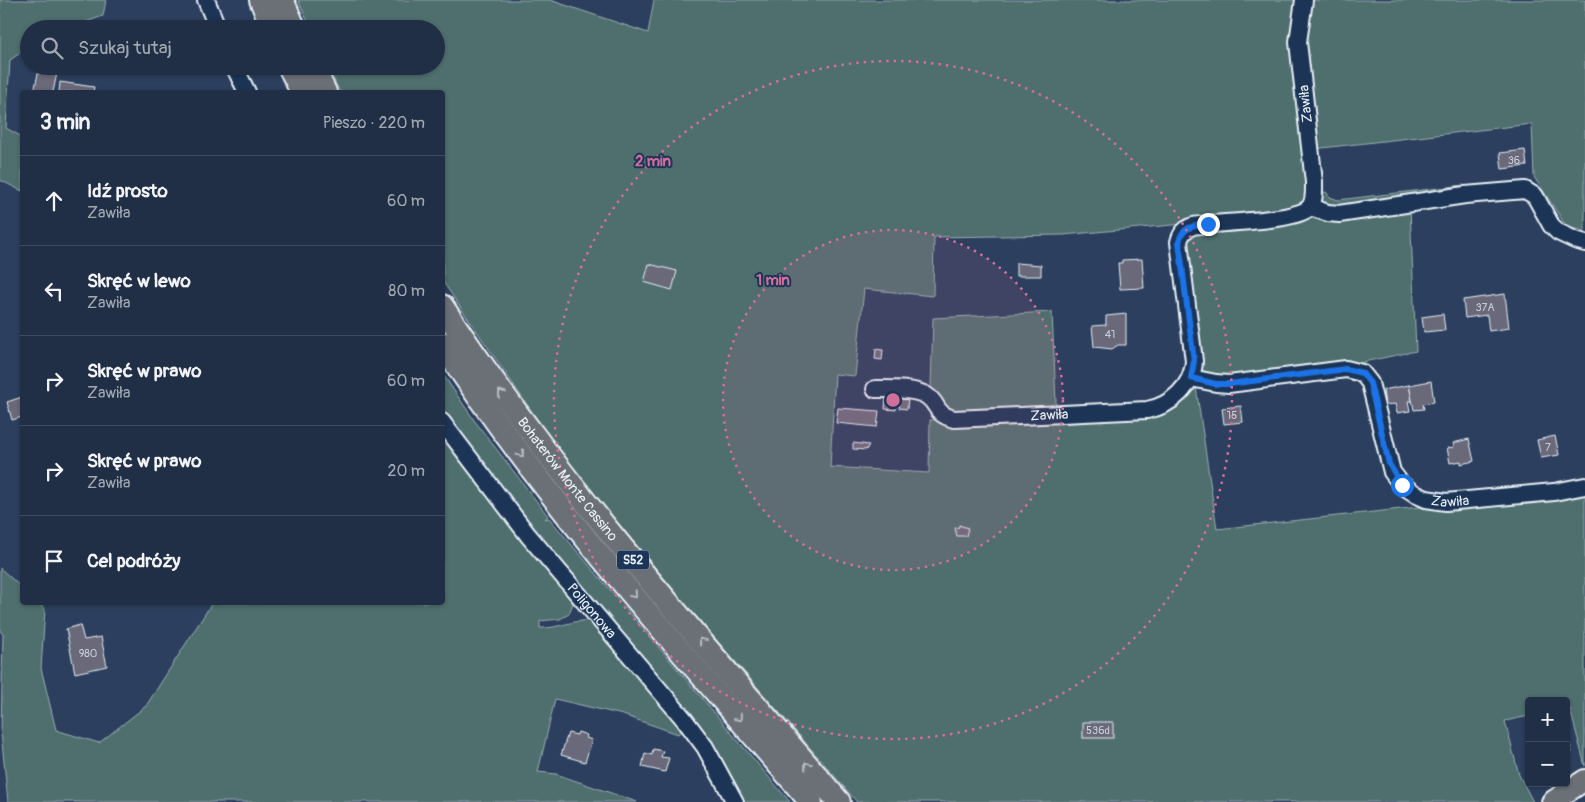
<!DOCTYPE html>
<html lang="pl">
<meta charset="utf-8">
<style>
body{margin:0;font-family:Pangolin,sans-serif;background:#29374d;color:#f1f3f6}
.controls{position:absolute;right:15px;bottom:15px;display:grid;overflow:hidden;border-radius:5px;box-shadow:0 1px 4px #0004}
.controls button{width:45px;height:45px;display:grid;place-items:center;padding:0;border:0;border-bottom:1px solid #3e4a5f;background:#212f46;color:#f1f3f6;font:25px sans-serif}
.stop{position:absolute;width:15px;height:15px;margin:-11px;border:4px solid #1a73e8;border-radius:50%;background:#fff}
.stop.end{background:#1a73e8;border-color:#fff;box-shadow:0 1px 5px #0008}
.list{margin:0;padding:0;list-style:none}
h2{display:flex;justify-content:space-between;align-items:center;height:65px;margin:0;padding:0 20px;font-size:21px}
h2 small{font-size:16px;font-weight:400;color:#a2a9b3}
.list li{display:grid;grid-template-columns:32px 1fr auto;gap:15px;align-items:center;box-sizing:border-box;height:90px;padding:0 20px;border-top:1px solid #3e4a5f}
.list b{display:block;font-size:19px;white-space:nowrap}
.list p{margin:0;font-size:16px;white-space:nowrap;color:#a2a9b3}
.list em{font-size:16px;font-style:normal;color:#a2a9b3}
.icon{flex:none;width:28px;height:28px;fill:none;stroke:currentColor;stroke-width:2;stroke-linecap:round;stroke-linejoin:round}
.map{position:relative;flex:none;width:1585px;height:802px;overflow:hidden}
.search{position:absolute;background:#212f46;box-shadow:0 1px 4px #0004;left:20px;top:20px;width:425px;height:55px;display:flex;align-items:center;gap:12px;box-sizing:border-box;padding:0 18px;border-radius:28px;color:#a2a9b3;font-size:19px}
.panel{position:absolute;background:#212f46;box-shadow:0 1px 4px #0004;left:20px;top:90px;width:425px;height:515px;border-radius:5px}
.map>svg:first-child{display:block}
.green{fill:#4f6e6e;stroke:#9cb0b3}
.building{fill:#6a697a;stroke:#e8f1f8}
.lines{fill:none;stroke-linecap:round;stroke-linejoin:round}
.minor-casing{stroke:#e8f1f8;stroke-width:20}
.major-casing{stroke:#e8f1f8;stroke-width:24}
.highway-casing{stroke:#e8f1f8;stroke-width:26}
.minor{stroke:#1d3557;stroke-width:16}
.major{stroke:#6a7074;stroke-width:20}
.highway{stroke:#6a7074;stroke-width:22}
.oneway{stroke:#b6bdc3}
.route{stroke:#1a73e8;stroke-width:6}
.ring{fill:none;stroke:#d16f9a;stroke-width:2.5;stroke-dasharray:2.5 5}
.labels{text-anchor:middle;stroke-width:4;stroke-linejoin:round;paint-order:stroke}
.number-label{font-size:11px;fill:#c8cfd8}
.shield{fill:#1d3557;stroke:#abb9c8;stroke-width:1}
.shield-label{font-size:12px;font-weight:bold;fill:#e8f1f8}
.street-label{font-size:14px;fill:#e8f1f8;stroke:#1d3557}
.centre{fill:#d16f9a;stroke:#1d3557;stroke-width:2.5}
.ring-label{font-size:15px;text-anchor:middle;font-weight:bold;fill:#d16f9a;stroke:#1d3557;stroke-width:4;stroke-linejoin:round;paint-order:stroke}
</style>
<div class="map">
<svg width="1585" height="802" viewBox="0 0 1585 802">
<rect width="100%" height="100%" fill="#2c3f5e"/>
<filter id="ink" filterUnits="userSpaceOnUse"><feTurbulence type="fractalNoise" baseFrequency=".02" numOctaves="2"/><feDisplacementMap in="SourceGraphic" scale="10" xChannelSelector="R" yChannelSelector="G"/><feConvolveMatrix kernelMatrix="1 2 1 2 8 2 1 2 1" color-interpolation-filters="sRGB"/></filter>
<g filter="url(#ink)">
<g class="green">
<polygon points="0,0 106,0 103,16 66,29 29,29 29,47 10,60 6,128 22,137 22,191 0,180"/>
<polygon points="298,0 550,0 648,33 654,0 1300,0 1307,201 1287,212 1173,225 1063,235 934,237 933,296 864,289 855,376 835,374 830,467 929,473 930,420 1098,416 1196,387 1217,529 1585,489 1585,766 1570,709 1566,709 1566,701 1529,701 1529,716 1505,721 1519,775 1533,802 857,802 694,614 592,492 546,432 443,282 442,92 340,92 327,66 436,66 436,29 311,29"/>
<polygon points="1307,0 1585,0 1585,231 1567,227 1534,177 1532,124 1313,149 1301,43"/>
<polygon points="1464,185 1465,190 1339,211 1319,201 1319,193 1326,192 1330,197 1338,200"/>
<polygon points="1410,207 1416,351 1363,362 1360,367 1229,380 1203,375 1200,370 1186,241 1189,235 1309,214"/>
<polygon points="1052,312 1056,402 1055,411 954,415 941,409 931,387 933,318"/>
<polygon points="442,373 474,420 548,516 545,519 549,518 790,802 741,802 612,627 474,456 443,412"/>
<path d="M443 432 574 600 569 614 560 619 540 621V628C558 629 573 619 591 621L684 729 678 734 623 715 555 699 538 772 556 774 637 802H8L1 732 3 634 0 631V568L22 588V602L38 603 45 609 41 668 56 730 99 743 146 706 212 603 442 602Z"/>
</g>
<g class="building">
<polygon points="39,69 57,73 53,92 34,92"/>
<polygon points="60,82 94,87 93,92 59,92"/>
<polygon points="1525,150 1527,166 1502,169 1500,153"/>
<polygon points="1142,259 1144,288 1120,289 1118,263 1122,263 1122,260"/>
<polygon points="1016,263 1041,265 1041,276 1016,276"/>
<polygon points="649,264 677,271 672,290 644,282"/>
<polygon points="1505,294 1509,328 1489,331 1487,315 1465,318 1463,300"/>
<polygon points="1126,314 1126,345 1118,345 1112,349 1094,347 1092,326 1106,325 1106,316"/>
<polygon points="1443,314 1445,330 1424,332 1422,317"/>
<polygon points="876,349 883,350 882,360 875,359"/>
<polygon points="1431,381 1434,402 1423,404 1424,409 1414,410 1409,385"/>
<polygon points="1409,385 1412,401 1408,401 1410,411 1397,413 1395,404 1385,405 1383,390"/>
<polygon points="886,395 897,396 896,410 885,409"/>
<polygon points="22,397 22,417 12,420 7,402"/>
<polygon points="900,398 908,398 907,409 899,408"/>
<polygon points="1241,406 1243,422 1224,424 1222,408"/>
<polygon points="838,408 879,411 877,427 836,423"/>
<polygon points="1555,436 1559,455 1541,458 1537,440"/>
<polygon points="1469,439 1474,461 1461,464 1461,461 1450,463 1447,448 1454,447 1453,443"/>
<polygon points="853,443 869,445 866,450 853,449"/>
<polygon points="959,525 968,528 966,536 957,536 955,528 959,527"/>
<polygon points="80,625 84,640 101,637 107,666 75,673 66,629"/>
<rect x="1083" y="722" width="30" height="16"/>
<polygon points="578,732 587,735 586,738 592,740 585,762 561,755 568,733 577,735"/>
<polygon points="1566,732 1572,752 1566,754"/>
<polygon points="653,749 663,751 661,757 669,758 665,772 642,767 645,753 652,755"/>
</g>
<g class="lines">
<g class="minor-casing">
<g id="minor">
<polyline points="206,0 218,29"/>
<polyline points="234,66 247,92"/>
<polyline points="1310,207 1328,213 1339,214 1465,195 1525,190 1535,196 1551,225 1558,232 1575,240 1585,243"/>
<path id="s1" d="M1191 378 1216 383 1229 384 1346 369 1362 373 1370 383 1392 472 1402 485 1417 495 1426 499 1446 502 1554 492 1585 486"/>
<path id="s2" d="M875 389C890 389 915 388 927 396 940 405 933 413 954 419L1147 410C1171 406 1193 386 1194 361L1179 242C1181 233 1185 229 1193 226 1218 222 1293 222 1309 208 1315 202 1314 190 1314 182L1298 42 1304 0"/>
<path id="s3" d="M442 422 528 535 684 719 705 747 735 802"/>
</g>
</g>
<g class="major-casing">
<polyline id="major" points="1552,802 1585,780"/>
</g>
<g class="highway-casing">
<g id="highway">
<polyline points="261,0 273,29"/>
<polyline points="282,0 295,29"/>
<polyline points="289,66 302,92"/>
<polyline points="312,66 325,92"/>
<path id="s4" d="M442 306C559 484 701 641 839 802"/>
<path d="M442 343C550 508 683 653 811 802"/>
</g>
</g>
<use href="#minor" class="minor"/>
<use href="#major" class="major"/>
<use href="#highway" class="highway"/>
</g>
<defs><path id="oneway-chevron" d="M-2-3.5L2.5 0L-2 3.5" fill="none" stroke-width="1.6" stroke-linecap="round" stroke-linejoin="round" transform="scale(1.25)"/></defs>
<g class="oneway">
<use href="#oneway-chevron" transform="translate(501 393) rotate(-127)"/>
<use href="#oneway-chevron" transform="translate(521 454) rotate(53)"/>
<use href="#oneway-chevron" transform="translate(634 595) rotate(49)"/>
<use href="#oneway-chevron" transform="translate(702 641) rotate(-130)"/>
<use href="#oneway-chevron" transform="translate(739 718) rotate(49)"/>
<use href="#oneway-chevron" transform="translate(807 765) rotate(-130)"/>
</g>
</g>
<g class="lines" filter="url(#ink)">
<path class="route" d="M1208 224C1195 226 1182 226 1179 242L1194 361 1191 378 1216 384H1229L1346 369 1362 373 1370 383 1389 464 1402 485"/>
</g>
<circle cx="893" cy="400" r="170" fill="#d16f9a" fill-opacity=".12"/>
<g class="ring">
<circle cx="893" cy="400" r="170"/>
<circle cx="893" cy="400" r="339"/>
</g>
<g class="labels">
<g class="number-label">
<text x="1514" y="164">36</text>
<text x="1485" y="311">37A</text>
<text x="1110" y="338">41</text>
<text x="1232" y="419">15</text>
<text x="1548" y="451">7</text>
<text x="88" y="657">980</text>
<text x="1098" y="734">536d</text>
</g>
<rect class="shield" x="617" y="550.5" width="32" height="19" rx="4"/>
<g class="shield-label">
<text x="633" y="564">S52</text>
</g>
<g class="street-label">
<text transform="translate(1305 104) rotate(-96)" y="5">Zawiła</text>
<text dy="5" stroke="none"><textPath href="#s2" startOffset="185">Zawiła</textPath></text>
<text dy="5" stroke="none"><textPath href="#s4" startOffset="214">Bohaterów Monte Cassino</textPath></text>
<text dy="5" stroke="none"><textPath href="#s1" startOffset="346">Zawiła</textPath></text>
<text dy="5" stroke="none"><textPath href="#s3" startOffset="241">Poligonowa</textPath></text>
</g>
</g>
<circle cx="893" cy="400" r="8" class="centre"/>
<g class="ring-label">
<text x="653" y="166">2 min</text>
<text x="773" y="285">1 min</text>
</g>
</svg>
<div class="controls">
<button>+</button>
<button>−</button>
</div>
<div class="stop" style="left:1402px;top:485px"></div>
<div class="stop end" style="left:1208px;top:224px"></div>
<div class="search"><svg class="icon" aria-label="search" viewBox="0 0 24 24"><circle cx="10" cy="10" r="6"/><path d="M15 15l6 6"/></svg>Szukaj tutaj</div>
<section class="panel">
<h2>3 min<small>Pieszo · 220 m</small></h2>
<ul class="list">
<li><svg class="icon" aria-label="ahead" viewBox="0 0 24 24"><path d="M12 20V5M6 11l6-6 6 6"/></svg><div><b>Idź prosto</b><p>Zawiła</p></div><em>60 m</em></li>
<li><svg class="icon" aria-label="left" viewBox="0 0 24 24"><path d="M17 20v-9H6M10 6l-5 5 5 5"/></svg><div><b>Skręć w lewo</b><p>Zawiła</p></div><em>80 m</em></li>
<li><svg class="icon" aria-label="right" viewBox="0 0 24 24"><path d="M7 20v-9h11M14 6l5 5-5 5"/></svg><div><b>Skręć w prawo</b><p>Zawiła</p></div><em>60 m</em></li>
<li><svg class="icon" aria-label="right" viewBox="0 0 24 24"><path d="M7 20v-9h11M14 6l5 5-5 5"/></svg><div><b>Skręć w prawo</b><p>Zawiła</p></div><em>20 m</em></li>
<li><svg class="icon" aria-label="arrive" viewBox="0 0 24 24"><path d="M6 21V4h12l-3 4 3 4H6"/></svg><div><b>Cel podróży</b></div></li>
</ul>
</section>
</div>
